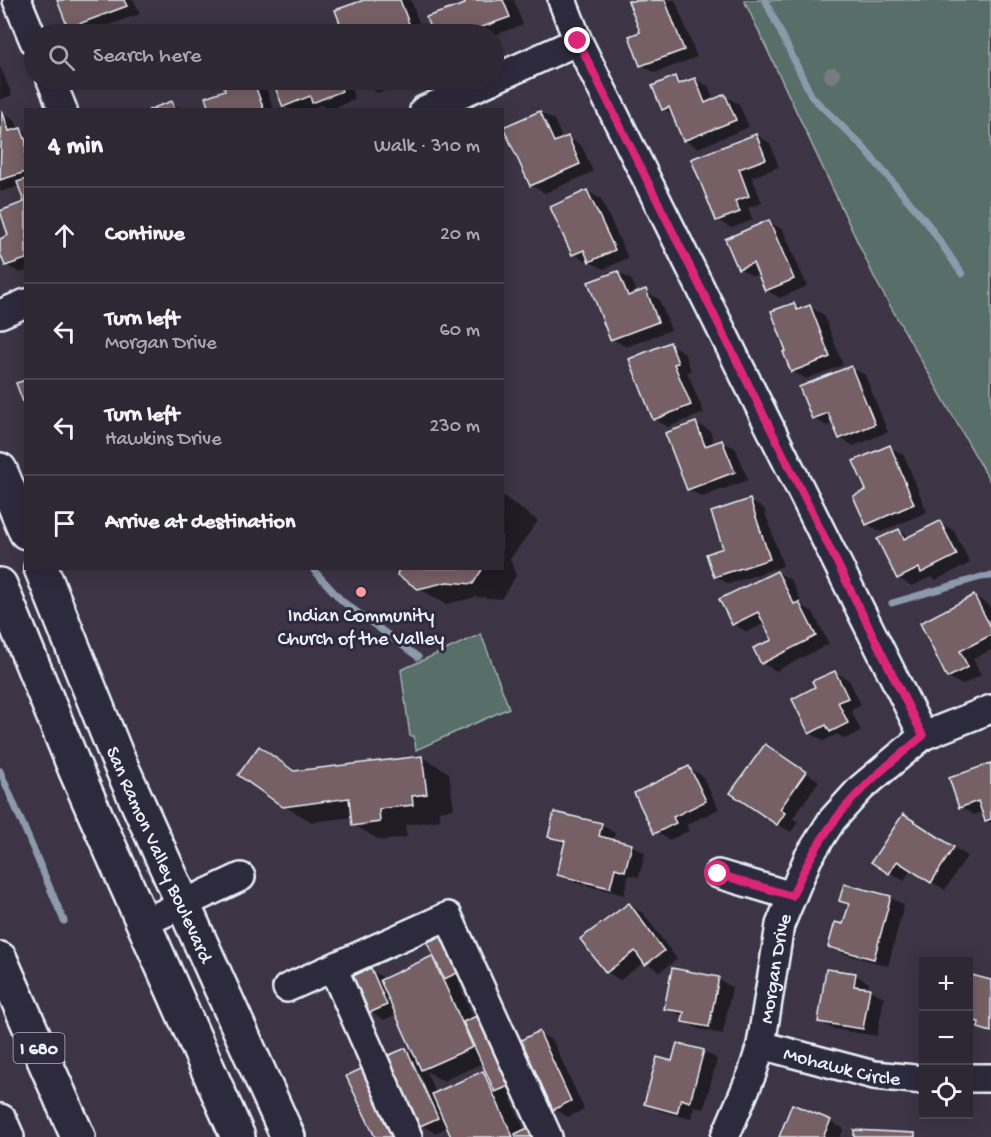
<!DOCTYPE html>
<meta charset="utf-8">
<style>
body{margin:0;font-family:"Gochi Hand",sans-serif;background:#36303c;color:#f1f3f6}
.controls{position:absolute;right:18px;bottom:18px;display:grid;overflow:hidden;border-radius:0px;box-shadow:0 3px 15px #0003}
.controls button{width:54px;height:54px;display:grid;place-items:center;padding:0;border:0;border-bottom:2px solid #49444f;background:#2e2834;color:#f1f3f6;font:30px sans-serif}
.stop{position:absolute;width:18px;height:18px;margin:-14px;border:4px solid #db2777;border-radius:50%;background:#fff}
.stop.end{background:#db2777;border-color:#fff;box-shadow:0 2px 6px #0008}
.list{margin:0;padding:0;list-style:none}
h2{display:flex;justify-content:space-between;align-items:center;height:78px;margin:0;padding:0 24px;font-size:26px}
h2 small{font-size:20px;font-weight:400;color:#a7a6ac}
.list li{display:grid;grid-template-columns:39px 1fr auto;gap:18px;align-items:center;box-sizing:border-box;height:96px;padding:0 24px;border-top:2px solid #49444f}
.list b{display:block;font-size:22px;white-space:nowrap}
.list p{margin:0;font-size:20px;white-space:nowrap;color:#a7a6ac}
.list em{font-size:20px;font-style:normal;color:#a7a6ac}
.icon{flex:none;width:33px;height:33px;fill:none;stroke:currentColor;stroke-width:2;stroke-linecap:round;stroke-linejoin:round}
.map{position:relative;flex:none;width:991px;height:1137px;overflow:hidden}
.search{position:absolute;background:#2e2834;box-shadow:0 3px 15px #0003;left:24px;top:24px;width:480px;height:66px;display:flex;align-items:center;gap:15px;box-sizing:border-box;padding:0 21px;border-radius:33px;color:#a7a6ac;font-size:22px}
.panel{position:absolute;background:#2e2834;box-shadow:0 3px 15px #0003;left:24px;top:108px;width:480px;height:462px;border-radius:0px}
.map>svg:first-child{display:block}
.green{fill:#586e68;stroke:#a0b0b0;stroke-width:1.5}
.shadow{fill:#0007;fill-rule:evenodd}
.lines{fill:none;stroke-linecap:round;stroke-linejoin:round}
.stream{stroke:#8c9aac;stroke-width:7}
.building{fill:#766065;stroke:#e8f1f8;stroke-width:1.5}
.minor-casing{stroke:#e8f1f8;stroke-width:32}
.major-casing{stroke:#e8f1f8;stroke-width:38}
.highway-casing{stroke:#e8f1f8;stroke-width:38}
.minor{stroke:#2f2a3d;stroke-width:27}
.major{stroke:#2f2a3d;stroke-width:33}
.highway{stroke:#2f2a3d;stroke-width:33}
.tree{fill:#777c84}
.route{stroke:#db2777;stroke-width:8}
.poi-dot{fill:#ff9aa2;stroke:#2f2a3d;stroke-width:2}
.labels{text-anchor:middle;stroke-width:6;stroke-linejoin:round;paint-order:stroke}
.shield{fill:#2f2a3d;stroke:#b0b5c0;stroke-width:1.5}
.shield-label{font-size:18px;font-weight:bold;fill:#e8f1f8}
.poi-label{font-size:20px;fill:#e8f1f8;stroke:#2f2a3d}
.street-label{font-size:20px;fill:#e8f1f8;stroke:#2f2a3d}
</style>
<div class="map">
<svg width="991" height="1137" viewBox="0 0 991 1137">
<rect width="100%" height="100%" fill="#3d3545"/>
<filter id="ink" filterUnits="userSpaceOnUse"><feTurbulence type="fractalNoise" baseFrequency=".0167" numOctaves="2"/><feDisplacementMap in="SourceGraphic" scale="12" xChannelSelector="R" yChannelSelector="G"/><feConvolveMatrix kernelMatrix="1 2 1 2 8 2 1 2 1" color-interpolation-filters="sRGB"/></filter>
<g filter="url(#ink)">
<g class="green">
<polygon points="744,0 991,0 991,483 876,281"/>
<polygon points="481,634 509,708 416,750 414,736 410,736 401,670"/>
</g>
<g class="shadow">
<polygon points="59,0 134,0 140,14 82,34 69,27"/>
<polygon points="368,0 411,0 423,34 346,34 337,11"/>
<polygon points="465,0 514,0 523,25 494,35 434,34 428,18 467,5"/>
<polygon points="634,0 675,0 697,57 655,73 642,65 642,33 630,2"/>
<polygon points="0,66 12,95 0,100"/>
<polygon points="675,78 685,83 695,79 709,87 714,101 725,96 739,104 749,127 698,148 684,140 674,115 663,109"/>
<polygon points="223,80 263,80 274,110 211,110 227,91"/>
<polygon points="274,80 348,80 355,99 329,110 320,105 309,110 290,110 284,106"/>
<polygon points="362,80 405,80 406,83 378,93 364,85"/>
<polygon points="172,103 184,110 152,110"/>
<polygon points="0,112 15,120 19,130 26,132 26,200 20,186 0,192"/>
<polygon points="540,112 554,120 563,140 568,138 582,146 593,172 545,193 531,185"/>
<polygon points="756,135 770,143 779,167 752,177 762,203 748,208 753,220 731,228 717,220 693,159"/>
<polygon points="587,191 601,199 628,258 604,269 573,254"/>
<polygon points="26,203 26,271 20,273 6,265 0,240 10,236"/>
<polygon points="769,222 783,230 807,286 780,298 766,290 759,274 753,276 739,268"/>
<polygon points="618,272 632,280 637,294 645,291 659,299 671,330 626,347 612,339"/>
<polygon points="794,304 804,310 810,307 824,315 843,365 806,379 792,371 788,352"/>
<polygon points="670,344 684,352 691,371 687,372 704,413 668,427 654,419"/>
<polygon points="851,367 865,375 888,432 854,446 840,438 834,423 827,426 813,418"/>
<polygon points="696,423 710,431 714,444 722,441 736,449 748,480 702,497 688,489"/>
<polygon points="890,447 904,455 927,512 881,532 867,524"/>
<polygon points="502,495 538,521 510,559 516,576 501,599 476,597 446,604 418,588 400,568 502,568"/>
<polygon points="750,501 764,509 783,566 729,584 715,576"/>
<polygon points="940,523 954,531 970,563 936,580 931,577 912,586 898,578 899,530 911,537"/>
<polygon points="777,572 791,580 804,607 813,612 829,644 776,671 762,663 774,640 765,623 747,632 733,624"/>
<polygon points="974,596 988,604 991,611 991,650 973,659 981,675 962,685 948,677"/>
<polygon points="835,672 849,680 861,705 851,710 861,731 845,739 837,734 824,741 810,733 817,688"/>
<polygon points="259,748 299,772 422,757 449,773 454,809 439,811 440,820 405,825 407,837 381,841 354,825 353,817 312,822 284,806"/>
<polygon points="779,754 819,781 793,818 798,822 791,832 777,824"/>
<polygon points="991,765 991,823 986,820 983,811 974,815 960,807"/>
<polygon points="689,768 702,776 719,809 686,825 689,831 669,840 656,832"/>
<polygon points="917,823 967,856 945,890 911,869 904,881 873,862"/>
<polygon points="601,825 615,833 613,841 631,845 645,853 639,877 629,875 624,895 573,882 559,874 566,845 549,836"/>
<polygon points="890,897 904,905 888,966 844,954 830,946 844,926 850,905 841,900"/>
<polygon points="629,905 643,913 677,959 660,972 645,962 620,980 607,972"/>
<path d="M445 936 459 944 475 979 460 986 474 1019 481 1015 495 1023 527 1092 511 1099 525 1131 532 1128 547 1137H453L448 1127 435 1133 421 1125 389 1057 406 1050 417 1056 398 1014 384 1020 371 1012 355 977 371 970 385 979 432 958 437 961 429 943ZM483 1063 489 1076 483 1073 436 1094 426 1071 443 1081ZM520 1079 521 1082 505 1089V1086Z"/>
<polygon points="855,975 869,983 868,989 884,997 877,1036 833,1029 819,1021"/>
<polygon points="968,976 991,982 991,1034 980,1026 968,1023"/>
<polygon points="718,979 732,987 723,1034 698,1029 684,1021 685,1017 665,1008"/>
<polygon points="539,1033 553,1041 584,1109 568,1117 554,1109"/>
<polygon points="703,1051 717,1059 704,1109 694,1106 691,1119 660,1111 646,1103 673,1063"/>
<polygon points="830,1121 844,1129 840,1137 781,1137"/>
</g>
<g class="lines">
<g class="stream">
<polyline points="765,0 812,97 862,146 928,224 962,274"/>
<polyline points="312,568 342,601 418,657"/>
<polyline points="892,603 981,577 991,576"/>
<polyline points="0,771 64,921"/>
</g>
</g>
<g class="building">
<polygon points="57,0 124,0 127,6 68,28"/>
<polygon points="364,0 400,0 413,34 344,34 335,10"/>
<polygon points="463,0 503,0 510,17 471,31 472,34 432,34 426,17 465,4"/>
<polygon points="665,0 684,50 640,66 629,36 640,32 628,1"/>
<polygon points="675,76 678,84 695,78 705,103 725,94 736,120 683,141 669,107 662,110 652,86"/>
<polygon points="222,80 253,80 264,110 209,110 205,97 225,90"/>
<polygon points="272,80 338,80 342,91 312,103 310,96 283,107"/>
<polygon points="172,101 175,110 148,110"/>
<polygon points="2,110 9,131 21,128 26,142 26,172 0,180"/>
<polygon points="540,111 554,142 568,136 580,164 530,186 503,127"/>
<polygon points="756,134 766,159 739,169 749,196 735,201 740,212 716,221 691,159"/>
<polygon points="26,179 26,259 5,266 0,253 0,239 8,235 0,211 24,202 17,182"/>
<polygon points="587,190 615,250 589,262 584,250 572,255 550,207"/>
<polygon points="769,220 794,279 765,291 753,263 738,269 725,239"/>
<polygon points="618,271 628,296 646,289 658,322 610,340 588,282"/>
<polygon points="794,303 797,310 810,305 830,357 791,372 783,352 786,351 771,311"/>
<polygon points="670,342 678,363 674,364 691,405 653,420 629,359"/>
<polygon points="851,366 875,424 839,439 828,413 812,419 799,387"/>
<polygon points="26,380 26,410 16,383"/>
<polygon points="696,422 705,446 722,440 735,472 687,490 665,433"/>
<polygon points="890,445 914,504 866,525 853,496 866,490 853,461"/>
<polygon points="750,499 770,559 714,577 706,554 723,548 711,512"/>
<polygon points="940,521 957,555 921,573 919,568 897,579 877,539 899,529 904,539"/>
<polygon points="399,568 483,568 473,584 447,582 418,589 397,575"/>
<polygon points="777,571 794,604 799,602 816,636 761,664 753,648 772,640 758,612 732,625 719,599"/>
<polygon points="974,595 991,628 991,635 960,651 968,667 947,678 920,623"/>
<polygon points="835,671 848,698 838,702 848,723 830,732 826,725 809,734 792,699 815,687 812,681"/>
<polygon points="765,744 806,772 780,809 785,813 777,825 730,793"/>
<polygon points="259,746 294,771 422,756 427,794 412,796 413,805 379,809 380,822 352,826 349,798 283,807 238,775"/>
<polygon points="991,763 991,819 985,821 978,801 959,808 949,778"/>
<polygon points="689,766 706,801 673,817 676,823 654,834 634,793"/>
<polygon points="554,812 602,823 599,836 632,844 625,871 615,868 610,888 557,875 565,841 548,837"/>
<polygon points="903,814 954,847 931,883 897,861 889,874 871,862"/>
<polygon points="844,884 891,896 874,959 828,947 835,922 843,924 849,904 839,901"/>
<polygon points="629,903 664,951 645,965 635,951 606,973 580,939"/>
<polygon points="445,935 462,971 444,979 427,942"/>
<polygon points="432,956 473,1047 421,1070 380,980"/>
<polygon points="371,968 387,1005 369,1013 353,976"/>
<polygon points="672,968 719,977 709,1027 682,1022 684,1012 664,1009"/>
<polygon points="826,969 856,973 854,986 870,988 863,1029 818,1022"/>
<polygon points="968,974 991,980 991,1032 978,1028 979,1022 968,1020"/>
<polygon points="481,1014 514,1084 495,1092 463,1022"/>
<polygon points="539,1031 571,1101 553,1110 521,1040"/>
<polygon points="677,1043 704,1050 690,1102 681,1099 677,1113 644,1104 657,1057 672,1061"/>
<polygon points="406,1048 438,1118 420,1126 387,1056"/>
<polygon points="365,1067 397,1137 375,1137 346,1076"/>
<polygon points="483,1071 513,1137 451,1137 432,1094"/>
<polygon points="792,1104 831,1120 823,1137 779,1137"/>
<polygon points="532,1126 537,1137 516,1137 515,1134"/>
<polygon points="854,1130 915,1133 915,1137 854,1137"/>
</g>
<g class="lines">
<g class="minor-casing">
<g id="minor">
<polyline points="17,0 34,41"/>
<polyline points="562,0 578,41 923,736"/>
<polyline points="494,79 578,41"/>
<polyline points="51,80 63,110"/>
<polyline points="424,110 492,80"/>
<polyline points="0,314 26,303"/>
<polyline points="718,874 792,896"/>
<polyline points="143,923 241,877"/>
<polyline points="333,968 408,1137"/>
<polyline points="287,988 448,916 548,1137"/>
<path id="s1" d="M761 1045 874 1075 924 1080"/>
<polyline points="968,1078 991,1078"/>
<path id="s2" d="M725 1137 752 1074 761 1045 780 925 808 858 832 820 861 788 923 736 991 709"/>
</g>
</g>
<g class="major-casing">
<g id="major">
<polyline points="0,470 26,532"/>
<path id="s3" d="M41 568 117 757 288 1137"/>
<polyline points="0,585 76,771 238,1137"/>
</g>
</g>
<g class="highway-casing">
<g id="highway">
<polyline points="0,959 78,1137"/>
<polyline points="0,1121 7,1137"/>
</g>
</g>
<use href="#minor" class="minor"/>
<use href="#major" class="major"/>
<use href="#highway" class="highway"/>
</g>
<circle class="tree" cx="832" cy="75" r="8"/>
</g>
<g class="lines" filter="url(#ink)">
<path class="route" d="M578 41 923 736C859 788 825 819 792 896L718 874"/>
</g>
<circle class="poi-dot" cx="361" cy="592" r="6"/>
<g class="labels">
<rect class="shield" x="13.5" y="1033" width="51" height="30" rx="4.5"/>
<g class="shield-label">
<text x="39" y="1054">I 680</text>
</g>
<g class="poi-label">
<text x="361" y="621">Indian Community<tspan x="361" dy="23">Church of the Valley</tspan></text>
</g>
<g class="street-label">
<text dy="7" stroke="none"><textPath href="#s3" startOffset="310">San Ramon Valley Boulevard</textPath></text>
<text dy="7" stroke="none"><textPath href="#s2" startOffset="177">Morgan Drive</textPath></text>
<text dy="7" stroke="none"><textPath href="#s1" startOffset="84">Mohawk Circle</textPath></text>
</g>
</g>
</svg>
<div class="controls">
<button>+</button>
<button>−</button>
<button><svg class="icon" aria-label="locate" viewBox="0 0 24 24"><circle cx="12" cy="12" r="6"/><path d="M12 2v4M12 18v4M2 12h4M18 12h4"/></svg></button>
</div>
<div class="stop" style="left:718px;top:874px"></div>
<div class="stop end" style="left:578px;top:41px"></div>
<div class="search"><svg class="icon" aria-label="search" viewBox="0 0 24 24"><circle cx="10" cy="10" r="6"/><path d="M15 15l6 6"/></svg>Search here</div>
<section class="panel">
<h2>4 min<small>Walk · 310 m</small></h2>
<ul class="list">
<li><svg class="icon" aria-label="ahead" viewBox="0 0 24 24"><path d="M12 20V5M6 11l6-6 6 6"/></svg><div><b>Continue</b></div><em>20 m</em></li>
<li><svg class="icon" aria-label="left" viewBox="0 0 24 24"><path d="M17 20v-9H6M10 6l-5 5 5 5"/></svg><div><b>Turn left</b><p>Morgan Drive</p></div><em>60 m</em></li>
<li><svg class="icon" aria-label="left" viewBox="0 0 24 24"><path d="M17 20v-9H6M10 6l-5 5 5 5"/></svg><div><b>Turn left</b><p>Hawkins Drive</p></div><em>230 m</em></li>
<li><svg class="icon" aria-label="arrive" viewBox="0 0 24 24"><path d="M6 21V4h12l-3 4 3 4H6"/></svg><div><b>Arrive at destination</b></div></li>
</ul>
</section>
</div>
